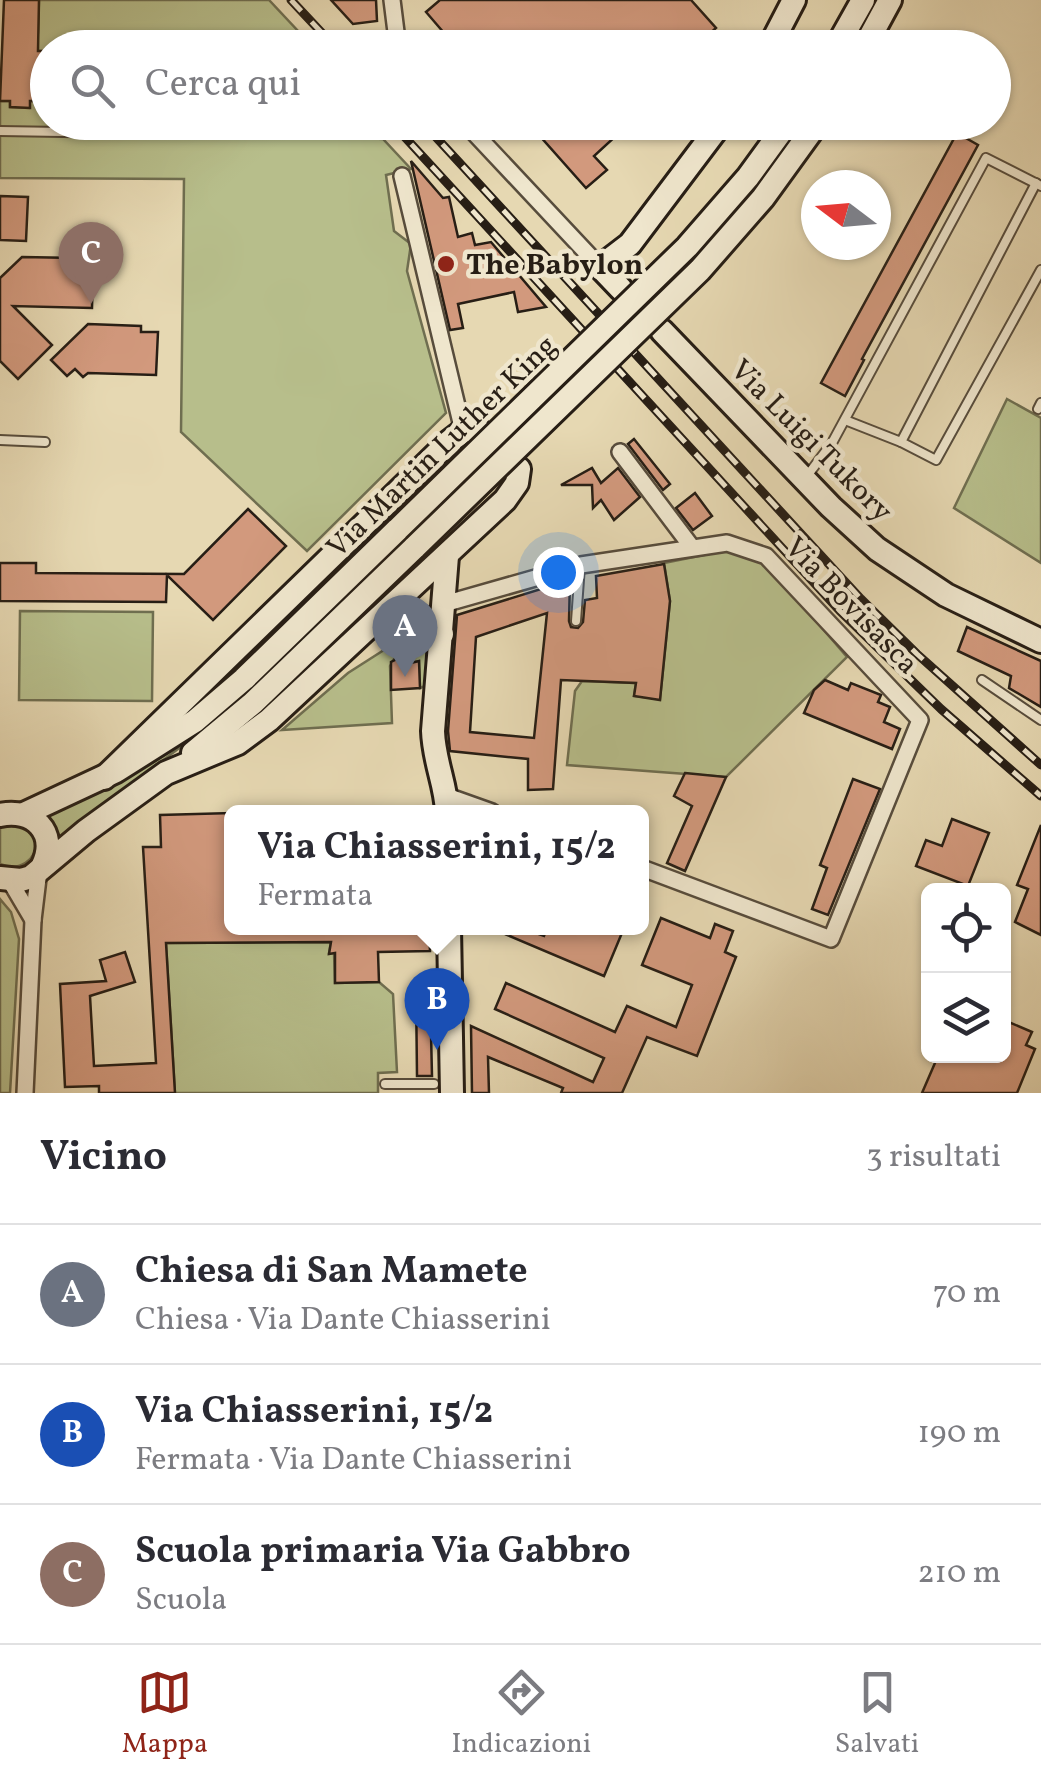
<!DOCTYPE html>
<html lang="it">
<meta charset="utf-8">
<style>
body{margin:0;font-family:Vollkorn,serif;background:#f7f7f7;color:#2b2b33}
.controls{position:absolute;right:30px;bottom:30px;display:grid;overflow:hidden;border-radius:15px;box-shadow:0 2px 8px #0004}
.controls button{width:90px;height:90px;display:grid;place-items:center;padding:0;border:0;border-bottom:2px solid #e1e1e2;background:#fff;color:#2b2b33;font:50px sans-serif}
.compass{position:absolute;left:801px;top:170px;width:90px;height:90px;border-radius:50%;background:#fff;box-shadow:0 2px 8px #0004;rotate:286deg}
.you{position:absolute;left:558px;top:572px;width:35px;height:35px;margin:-25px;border:8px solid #fff;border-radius:50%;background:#1a73e8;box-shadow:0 0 0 15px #1a73e833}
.badge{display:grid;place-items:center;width:65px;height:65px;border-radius:50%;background:#8f2418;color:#fff;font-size:32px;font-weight:700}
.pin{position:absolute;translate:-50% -82px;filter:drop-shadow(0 2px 5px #0008)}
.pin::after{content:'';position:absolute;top:52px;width:35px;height:30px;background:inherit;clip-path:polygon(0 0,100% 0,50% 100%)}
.popup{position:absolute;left:224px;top:805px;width:425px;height:130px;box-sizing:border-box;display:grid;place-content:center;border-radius:15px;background:#fff;filter:drop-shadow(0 2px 8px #0005);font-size:32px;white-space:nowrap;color:#7c7c81}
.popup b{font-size:38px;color:#2b2b33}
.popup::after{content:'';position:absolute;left:50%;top:100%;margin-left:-20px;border:20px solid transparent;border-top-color:#fff}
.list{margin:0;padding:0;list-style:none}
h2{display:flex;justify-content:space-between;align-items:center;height:130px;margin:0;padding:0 40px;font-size:42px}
h2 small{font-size:32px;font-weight:400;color:#7c7c81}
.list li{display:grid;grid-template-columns:65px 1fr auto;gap:30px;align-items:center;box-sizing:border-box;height:140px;padding:0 40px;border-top:2px solid #e1e1e2}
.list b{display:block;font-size:38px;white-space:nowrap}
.list p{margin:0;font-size:32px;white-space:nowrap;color:#7c7c81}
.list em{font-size:32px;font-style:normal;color:#7c7c81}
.icon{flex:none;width:55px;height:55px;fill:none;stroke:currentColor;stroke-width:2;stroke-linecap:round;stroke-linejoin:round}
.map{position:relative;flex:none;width:1041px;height:1093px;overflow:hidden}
.search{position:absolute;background:#fff;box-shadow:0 2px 8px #0004;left:30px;right:30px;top:30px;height:110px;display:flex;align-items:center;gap:25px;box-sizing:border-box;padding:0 35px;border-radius:55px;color:#7c7c81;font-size:38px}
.sheet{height:550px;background:#fff}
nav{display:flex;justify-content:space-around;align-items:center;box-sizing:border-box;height:140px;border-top:2px solid #e1e1e2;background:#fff;font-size:28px;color:#7c7c81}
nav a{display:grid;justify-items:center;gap:5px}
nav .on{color:#8f2418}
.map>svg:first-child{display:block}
.green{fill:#b7be8b;stroke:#6f6e50;stroke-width:2.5}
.building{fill:#d2997d;stroke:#271e15;stroke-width:2.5;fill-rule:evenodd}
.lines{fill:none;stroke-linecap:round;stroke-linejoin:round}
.lane-casing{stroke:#574c3c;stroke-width:12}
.street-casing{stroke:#574c3c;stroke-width:20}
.secondary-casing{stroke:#271e15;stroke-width:28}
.lane{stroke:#efe6cd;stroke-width:8}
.street{stroke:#efe6cd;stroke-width:15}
.secondary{stroke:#efe6cd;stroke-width:22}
.rail-casing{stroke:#271e15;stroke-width:9}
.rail{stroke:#efe6cd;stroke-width:5;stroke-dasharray:15;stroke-linecap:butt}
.secondary-bridge-casing{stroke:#271e15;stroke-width:28;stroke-linecap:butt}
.secondary-bridge{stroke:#efe6cd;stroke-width:22}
.poi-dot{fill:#8f2418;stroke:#efe6cd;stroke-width:4}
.labels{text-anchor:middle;stroke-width:9;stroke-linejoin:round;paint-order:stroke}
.poi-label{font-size:30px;font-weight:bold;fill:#271e15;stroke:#efe6cd;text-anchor:start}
.street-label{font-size:30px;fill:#271e15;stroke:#efe6cd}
</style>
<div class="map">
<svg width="1041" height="1093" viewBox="0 0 1041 1093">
<rect width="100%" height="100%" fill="#e6d8b2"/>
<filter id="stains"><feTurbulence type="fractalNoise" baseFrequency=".002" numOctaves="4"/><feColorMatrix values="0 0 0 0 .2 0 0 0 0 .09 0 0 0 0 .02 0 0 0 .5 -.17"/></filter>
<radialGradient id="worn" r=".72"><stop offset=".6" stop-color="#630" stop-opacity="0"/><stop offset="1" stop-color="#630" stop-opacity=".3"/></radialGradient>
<g class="green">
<polygon points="39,0 269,0 313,47 48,48 47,51 31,51 38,33"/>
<polygon points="0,101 10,101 10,107 29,108 30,101 47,101 48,122 329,122 344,137 383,139 411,169 386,175 394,231 411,244 407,271 446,413 307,551 181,432 184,179 0,178"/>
<polygon points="1007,399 1041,418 1041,563 954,508"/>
<polygon points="406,537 232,708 58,840 45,813 128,776 212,721"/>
<polygon points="734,549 762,558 847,657 726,777 567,765 575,691 582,681 636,683 634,696 660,699 670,601 664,563"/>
<polygon points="20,611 153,612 152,701 19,700"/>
<polygon points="409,634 430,651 428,685 420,688 419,661 405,664 401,657 394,659 390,666 392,723 282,730 348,673"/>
<path d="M24 822 37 840C36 861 20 872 0 864V823Z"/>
<polygon points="0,899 11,912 19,939 10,1093 0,1093"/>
<polygon points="331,942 329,953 334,953 335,983 379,982 393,994 397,1072 378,1073 378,1093 175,1093 166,943"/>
</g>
<g class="building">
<polygon points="4,0 39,0 38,51 48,51 48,101 30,101 30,108 10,107 10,101 0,101"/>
<polygon points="331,0 376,0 377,21 353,24"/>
<polygon points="440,0 691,0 716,28 694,48 457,48 426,12"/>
<polygon points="553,122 631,122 594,156 607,170 586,188 539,135"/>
<polygon points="957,133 978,145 862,359 864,360 845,396 821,383"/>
<polygon points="411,161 443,198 449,197 458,237 472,233 475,245 491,242 546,307 518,312 514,292 458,304 463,328 450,330"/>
<polygon points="0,196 28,197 26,241 0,240"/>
<polygon points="22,257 77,258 76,264 93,265 92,308 13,306 52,345 18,379 0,361 0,278"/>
<polygon points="88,324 141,326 141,332 158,332 156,375 88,373 83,377 75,369 67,376 51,360"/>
<polygon points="634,439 670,484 663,490 628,444"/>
<polygon points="592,468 601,483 618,468 640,497 614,520 601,500 593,508 592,485 561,485"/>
<polygon points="695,493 712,516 693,530 676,508"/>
<polygon points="248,509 286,546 213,620 167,575 166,602 0,601 0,563 36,563 36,573 184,574"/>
<path d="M664 564 670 601 660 700 634 696 636 683 561 680 553 789 528 790V759L450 751 448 731 457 615 570 580 569 621 571 627 578 628 583 622 585 600 597 598 596 576ZM547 613 534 738 470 732 476 637Z"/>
<polygon points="967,627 1041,661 1041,707 1009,688 1011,676 958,651"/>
<polygon points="401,657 411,663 419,661 420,688 391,690 391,662"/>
<polygon points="825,680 848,690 851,683 881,695 878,702 890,707 884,722 900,729 892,749 804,713 814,690"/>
<polygon points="685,773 726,777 685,871 667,863 692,806 674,796"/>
<polygon points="853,779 880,789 828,915 812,909 827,868 820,865"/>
<polygon points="232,813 232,928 429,928 430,951 378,952 379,982 335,983 335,953 329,954 331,942 166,943 175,1093 99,1093 99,1086 65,1087 60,984 106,981 100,960 125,952 135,982 90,996 94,1066 156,1063 143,847 161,847 160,815"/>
<polygon points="952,819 989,833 968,886 916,866 926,840 942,846"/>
<polygon points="1041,825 1041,935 1015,922 1028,889 1017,885"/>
<polygon points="661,918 710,938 715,924 733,931 725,952 736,957 697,1056 647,1037 622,1093 561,1093 563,1088 488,1057 489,1093 472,1093 471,1026 593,1082 604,1058 495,1009 506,983 615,1032 627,1006 676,1027 692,985 642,965"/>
<polygon points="547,928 624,928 604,976 505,934 536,933 544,936"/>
<polygon points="416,989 430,989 432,1076 417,1076"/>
<polygon points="1004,1020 1032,1032 1026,1045 1035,1049 1017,1093 922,1093 938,1056 1004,1056"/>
</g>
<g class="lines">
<g class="lane-casing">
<g id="lane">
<path d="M127 122C138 138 155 138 165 122"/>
<polyline points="0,131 126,133 131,128"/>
<polyline points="1038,409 1041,403"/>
<polyline points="845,420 901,442 1036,183"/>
<polyline points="0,440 45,442"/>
<polyline points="901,442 936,460 1041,270"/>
<polyline points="807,476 832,443 986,158 1041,186"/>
<polyline points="576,621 580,566"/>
<polyline points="982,680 1041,720"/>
<polyline points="385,1084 434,1084"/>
</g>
</g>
<g class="street-casing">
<g id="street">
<polyline points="392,0 398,48"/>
<polyline points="464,122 600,267"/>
<polyline points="402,176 463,431"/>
<polyline points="620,452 691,546"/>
<polyline points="444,604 581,565 727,543 766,556 920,720 831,939 642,868"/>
<polyline points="447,796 492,812"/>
<polyline points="10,881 33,920"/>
<polyline points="25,1093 33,920 39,870"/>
</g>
</g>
<g class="secondary-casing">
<g id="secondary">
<polyline points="769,48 794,0"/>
<polyline points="836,48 863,0"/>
<polyline points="864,48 890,0"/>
<polyline points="621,289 600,267 630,244 722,122"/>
<polyline points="662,331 831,507 877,549 946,595 1041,641"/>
<path d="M382 616C409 610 423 613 442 634"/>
<polyline points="193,753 253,703 415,547"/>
<polyline points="104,778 450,441 463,431 477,428"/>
<path d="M447 812C446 784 434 762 433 731L447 556"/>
<polyline points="24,814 116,771 195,721 244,679 398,529"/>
<path d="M0 815C33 808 58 832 43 865"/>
<polyline points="0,878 21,880 31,877 86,831 166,773 238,743 269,720 505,500 517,483 519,469"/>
<polyline points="449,928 452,1093"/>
</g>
</g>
<use href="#lane" class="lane"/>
<use href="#street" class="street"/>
<use href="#secondary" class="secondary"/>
<g class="rail-casing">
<g id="rail">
<polyline points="291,0 336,48"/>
<polyline points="391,122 840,611 941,709 1041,796"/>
<polyline points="422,122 861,599 917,654 1041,765"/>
</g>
</g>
<use href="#rail" class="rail"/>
<g class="secondary-bridge-casing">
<g id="secondary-bridge">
<polyline points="398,529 687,247 748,177 788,122"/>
<polyline points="415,547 700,270 763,198 818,122"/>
</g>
</g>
<use href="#secondary-bridge" class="secondary-bridge"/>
</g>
<circle class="poi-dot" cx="446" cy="264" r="10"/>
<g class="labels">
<g class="poi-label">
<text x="466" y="274">The Babylon</text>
</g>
<g class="street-label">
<text transform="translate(812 440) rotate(45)" y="10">Via Luigi Tukory</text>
<text transform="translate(441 446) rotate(-44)" y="10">Via Martin Luther King</text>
<text transform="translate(852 605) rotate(46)" y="10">Via Bovisasca</text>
</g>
</g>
<rect width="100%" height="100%" filter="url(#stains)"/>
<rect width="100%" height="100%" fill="url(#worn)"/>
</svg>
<div class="controls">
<button><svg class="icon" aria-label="locate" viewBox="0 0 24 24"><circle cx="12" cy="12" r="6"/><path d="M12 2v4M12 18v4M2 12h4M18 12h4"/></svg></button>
<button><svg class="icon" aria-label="layers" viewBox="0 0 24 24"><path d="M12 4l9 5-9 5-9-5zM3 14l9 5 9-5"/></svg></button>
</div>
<svg class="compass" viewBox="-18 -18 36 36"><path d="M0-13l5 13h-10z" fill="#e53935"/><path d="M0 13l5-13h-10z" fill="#7c7c81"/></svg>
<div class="you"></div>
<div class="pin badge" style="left:405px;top:677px;background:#6b7280">A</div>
<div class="pin badge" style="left:437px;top:1050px;background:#1a4fb4">B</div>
<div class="popup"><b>Via Chiasserini, 15/2</b>Fermata</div>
<div class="pin badge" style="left:91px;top:304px;background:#8d6e63">C</div>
<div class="search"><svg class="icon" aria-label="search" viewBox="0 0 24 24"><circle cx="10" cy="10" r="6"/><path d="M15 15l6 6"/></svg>Cerca qui</div>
</div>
<section class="sheet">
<h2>Vicino<small>3 risultati</small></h2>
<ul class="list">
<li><span class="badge" style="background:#6b7280">A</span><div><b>Chiesa di San Mamete</b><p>Chiesa · Via Dante Chiasserini</p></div><em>70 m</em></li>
<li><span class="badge" style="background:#1a4fb4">B</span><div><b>Via Chiasserini, 15/2</b><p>Fermata · Via Dante Chiasserini</p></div><em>190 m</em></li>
<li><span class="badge" style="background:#8d6e63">C</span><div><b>Scuola primaria Via Gabbro</b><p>Scuola</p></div><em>210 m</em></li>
</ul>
</section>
<nav>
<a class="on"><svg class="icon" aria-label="map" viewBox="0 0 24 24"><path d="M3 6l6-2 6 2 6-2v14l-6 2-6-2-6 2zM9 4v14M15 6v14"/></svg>Mappa</a>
<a><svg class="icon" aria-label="directions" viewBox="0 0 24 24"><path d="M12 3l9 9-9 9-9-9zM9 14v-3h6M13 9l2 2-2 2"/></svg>Indicazioni</a>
<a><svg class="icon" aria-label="saved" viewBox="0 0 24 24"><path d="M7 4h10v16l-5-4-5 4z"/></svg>Salvati</a>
</nav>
